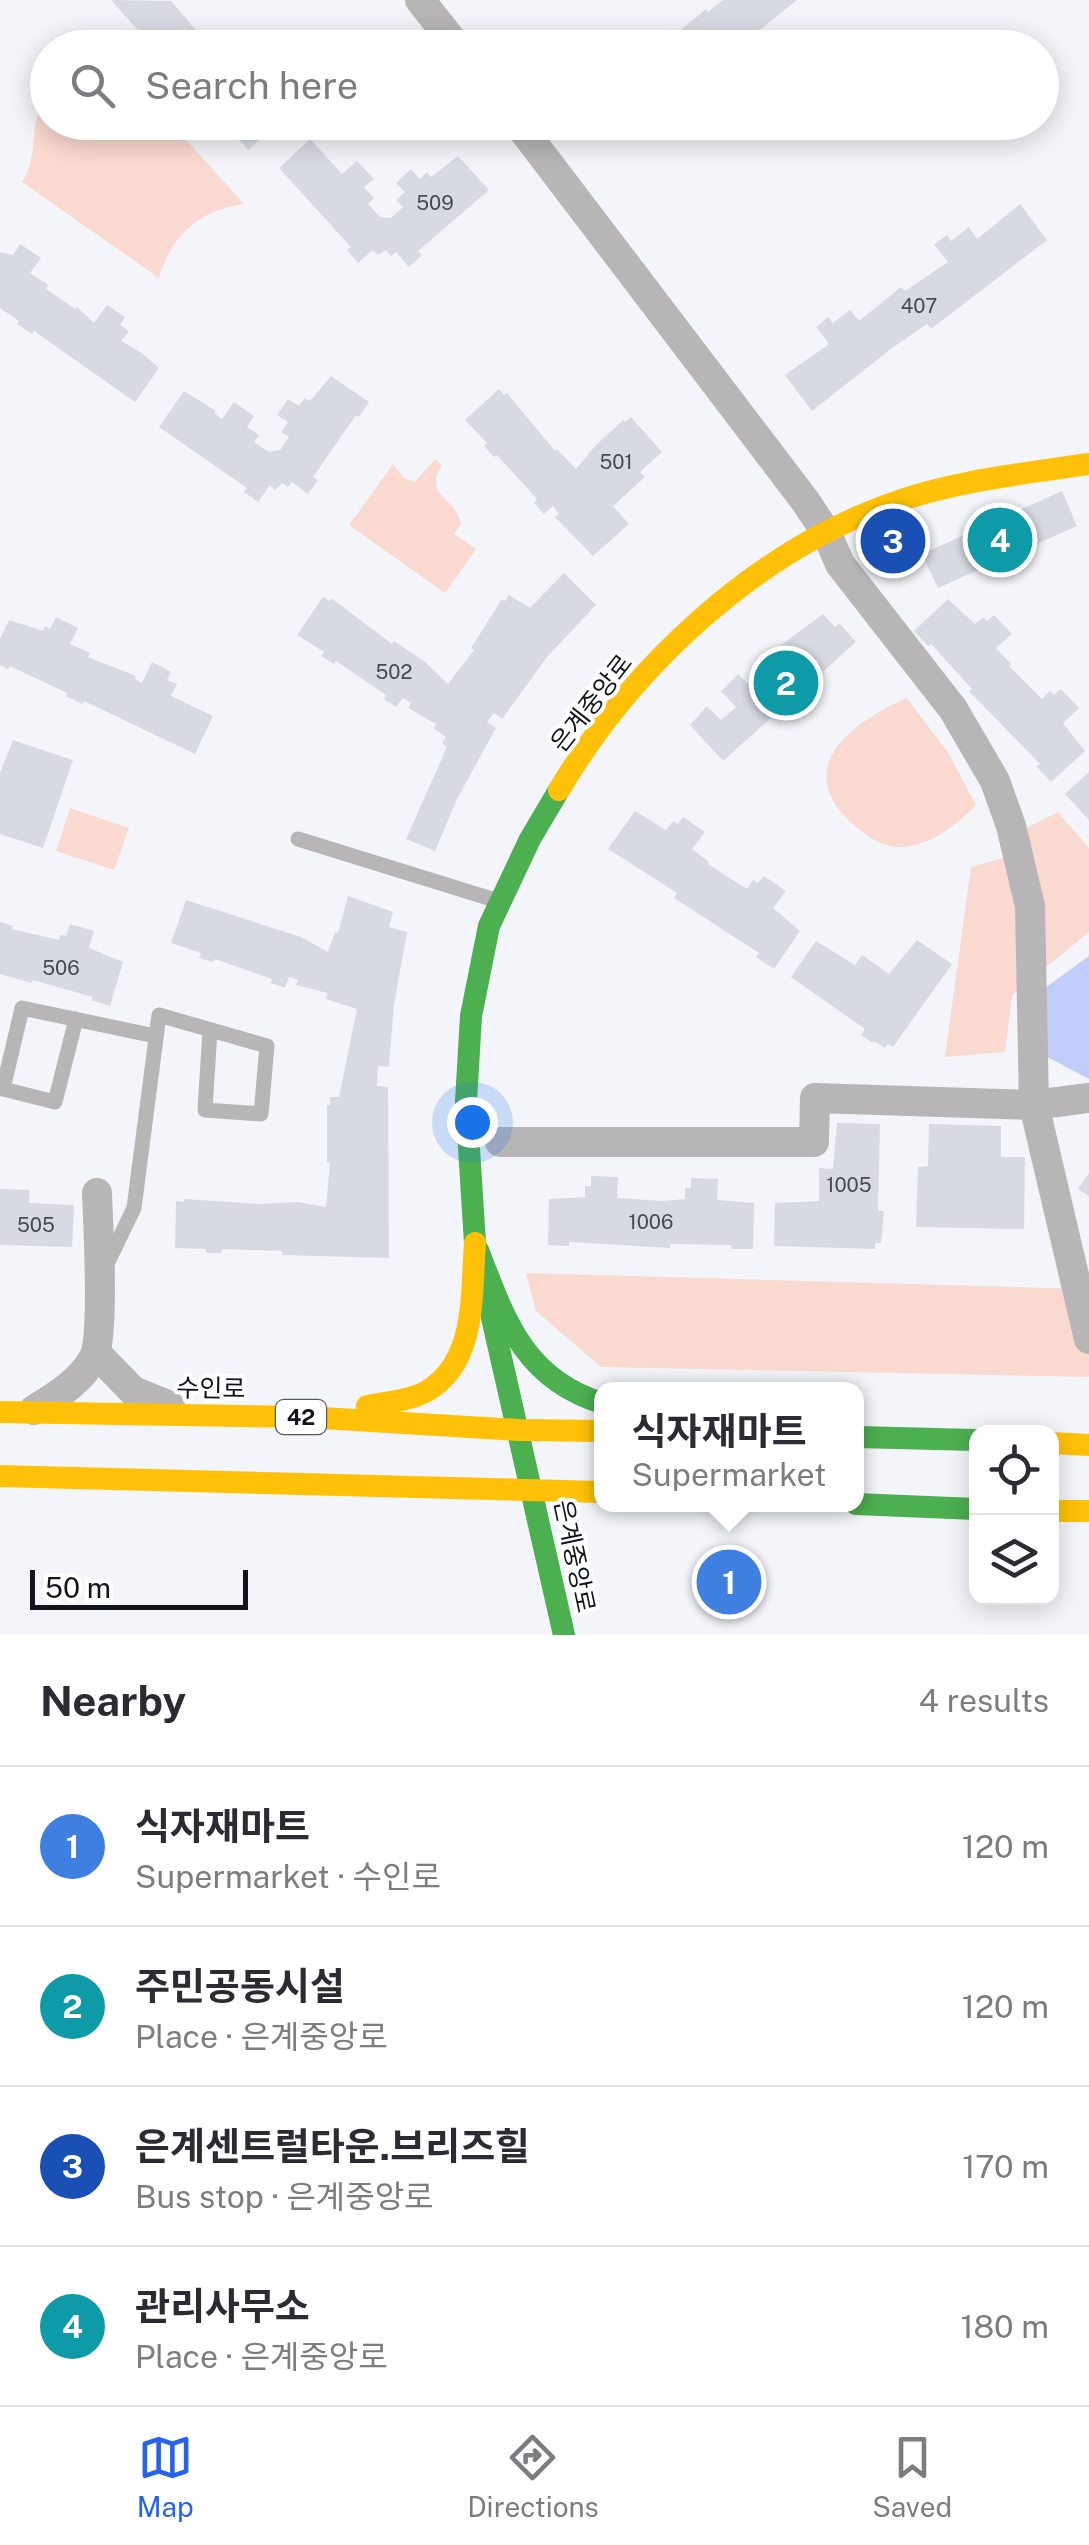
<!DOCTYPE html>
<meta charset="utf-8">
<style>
body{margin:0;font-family:"Public Sans","Noto Sans KR",sans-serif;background:#f7f7f7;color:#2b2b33}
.controls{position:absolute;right:30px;bottom:30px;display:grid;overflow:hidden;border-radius:20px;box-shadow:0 5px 25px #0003}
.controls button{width:90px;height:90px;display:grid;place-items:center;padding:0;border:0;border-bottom:2px solid #e1e1e2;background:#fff;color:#2b2b33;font:50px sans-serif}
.scale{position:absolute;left:30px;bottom:25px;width:218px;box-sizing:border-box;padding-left:10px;border:5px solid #12141c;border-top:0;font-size:28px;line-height:35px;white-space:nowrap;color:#12141c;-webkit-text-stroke:8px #fff;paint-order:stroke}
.you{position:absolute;left:472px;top:1122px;width:35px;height:35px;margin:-25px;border:8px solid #fff;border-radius:50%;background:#1a73e8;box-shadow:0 0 0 15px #1a73e833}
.badge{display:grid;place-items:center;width:65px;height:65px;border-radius:50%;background:#2563eb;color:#fff;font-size:32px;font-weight:700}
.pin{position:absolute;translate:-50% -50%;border:5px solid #fff;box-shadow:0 2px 10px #0006}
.popup{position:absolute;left:594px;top:1382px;width:270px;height:130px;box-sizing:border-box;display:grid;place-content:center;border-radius:20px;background:#fff;filter:drop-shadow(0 2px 8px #0005);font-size:32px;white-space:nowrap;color:#7c7c81}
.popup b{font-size:38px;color:#2b2b33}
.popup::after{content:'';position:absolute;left:50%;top:100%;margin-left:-20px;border:20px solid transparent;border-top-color:#fff}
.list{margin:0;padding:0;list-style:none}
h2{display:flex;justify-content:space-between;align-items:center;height:130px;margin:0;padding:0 40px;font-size:42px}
h2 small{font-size:32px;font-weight:400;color:#7c7c81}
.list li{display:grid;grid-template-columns:65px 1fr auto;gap:30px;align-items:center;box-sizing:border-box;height:160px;padding:0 40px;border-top:2px solid #e1e1e2}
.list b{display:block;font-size:38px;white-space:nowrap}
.list p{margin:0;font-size:32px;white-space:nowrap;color:#7c7c81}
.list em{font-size:32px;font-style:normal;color:#7c7c81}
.icon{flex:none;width:55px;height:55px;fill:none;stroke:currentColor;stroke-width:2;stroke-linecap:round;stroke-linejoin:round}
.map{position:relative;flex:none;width:1089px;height:1635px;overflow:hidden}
.search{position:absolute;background:#fff;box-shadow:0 5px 25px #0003;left:30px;right:30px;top:30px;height:110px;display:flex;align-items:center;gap:25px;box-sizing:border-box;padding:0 35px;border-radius:55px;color:#7c7c81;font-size:38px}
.sheet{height:770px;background:#fff}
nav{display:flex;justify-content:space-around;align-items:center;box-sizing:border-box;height:140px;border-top:2px solid #e1e1e2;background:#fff;font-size:28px;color:#7c7c81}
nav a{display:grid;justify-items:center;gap:5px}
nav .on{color:#2563eb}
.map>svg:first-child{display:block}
.green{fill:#fad9d0}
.water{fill:#c0ccf9}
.building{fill:#d8dae3}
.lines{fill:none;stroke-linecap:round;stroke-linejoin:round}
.lane{stroke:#b8b5b6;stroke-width:15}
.street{stroke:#b8b5b6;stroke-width:30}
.fast{stroke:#4caf50;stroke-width:22}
.slow{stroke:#ffc107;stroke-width:22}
.labels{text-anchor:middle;stroke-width:8;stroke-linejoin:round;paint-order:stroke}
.number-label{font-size:20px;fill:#474951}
.shield{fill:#fff;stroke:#595a60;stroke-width:2.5}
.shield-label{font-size:22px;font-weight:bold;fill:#12141c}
.street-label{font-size:25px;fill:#12141c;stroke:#fff}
</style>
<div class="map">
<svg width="1089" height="1635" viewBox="0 0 1089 1635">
<rect width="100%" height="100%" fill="#f4f5fa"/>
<g class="green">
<path d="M47 97 48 122 171 123 244 204C200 210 171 235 159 278L22 182C40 156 27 121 47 97Z"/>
<path d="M435 459 442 465C423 496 454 496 461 523L454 534 476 549 445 593 349 525 393 464 404 478 415 482Z"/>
<path d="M907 698 949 754 976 805C956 825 933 844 903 847 885 849 868 837 855 826 789 769 850 723 907 698Z"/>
<polygon points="70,808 129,828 114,870 56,851"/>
<polygon points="1058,812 1089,848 1089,932 1012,995 1005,1052 945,1057 971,867 1014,855 1026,828"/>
<polygon points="526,1273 1089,1289 1089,1377 601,1367 536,1311"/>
</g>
<polygon class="water" points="1089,956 1089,1079 1029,1047 1041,991"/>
<g class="building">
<polygon points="111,0 171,1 211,48 154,48"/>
<polygon points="723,0 797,0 737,48 623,48 633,40 637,46 655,33 664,44 706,9 708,12"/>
<polygon points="223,122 278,122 248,150"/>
<polygon points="608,122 631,122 616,134"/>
<polygon points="310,139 342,174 357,161 374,179 364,187 374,198 368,204 380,217 391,218 403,207 396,200 405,192 396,183 411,169 420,179 427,172 431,177 458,156 489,190 418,251 422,255 409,267 396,252 391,256 386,250 378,255 373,250 358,263 347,250 351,247 279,168"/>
<polygon points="1020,204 1047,240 931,329 927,324 892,348 812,411 785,375 829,344 816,327 828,317 833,323 850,310 859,321 901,287 905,291 948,262 934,245 947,235 951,241 969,227 977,239"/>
<polygon points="20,244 41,258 30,273 48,285 46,289 75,309 77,307 94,323 107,305 125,317 120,325 129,331 121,341 142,353 159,368 135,402 34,331 32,334 17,324 19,321 0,308 0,252 13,255"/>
<polygon points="331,376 369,402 359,417 356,415 313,477 318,480 308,494 292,482 288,487 282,483 275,490 270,485 258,502 244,492 247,488 159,427 184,391 216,411 214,413 222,419 234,402 254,416 247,427 259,435 254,442 269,452 280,450 289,437 281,432 288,422 277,415 288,399 299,406 305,398 310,401"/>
<polygon points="499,389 504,395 507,393 555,451 557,449 576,469 595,446 623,420 625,422 631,417 662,452 640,472 645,477 613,506 629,524 593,556 555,517 559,514 553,506 544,514 534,503 537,499 497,455 494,457 484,446 487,443 465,420"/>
<polygon points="1062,491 1077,526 938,588 922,554"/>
<polygon points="564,573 596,605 547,657 502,719 494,713 487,722 496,728 457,799 435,851 406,839 447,747 442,743 446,737 433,728 436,724 408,708 411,703 403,698 396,707 384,699 386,695 336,661 334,664 321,656 324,652 297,635 323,597 330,601 331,598 392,644 394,641 425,662 448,684 474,650 471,648 502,599 505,601 509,595 530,608"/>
<polygon points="948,599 975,624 983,617 987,621 994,615 1012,634 996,648 1011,664 1009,666 1042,699 1050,691 1054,695 1061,689 1079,708 1063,723 1085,751 1051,782 1036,766 1040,764 969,691 972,689 931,644 928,646 914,631"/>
<polygon points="823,614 835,627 839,623 856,642 723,761 690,725 707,706 721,720 736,707 721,691 738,674 754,690 770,676 757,663"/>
<polygon points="56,617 78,628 70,644 90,653 88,657 136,676 135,679 142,683 152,662 171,672 167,680 177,684 171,696 213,716 195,754 84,701 82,704 66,696 67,693 10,666 8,669 0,665 0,639 9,620 43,631 45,626 50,629"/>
<polygon points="13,740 73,760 43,848 0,834 0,773"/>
<polygon points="1089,772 1089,820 1065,794"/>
<polygon points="635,811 666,830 673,821 678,824 683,817 705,832 692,849 709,862 708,864 747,889 753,880 758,883 764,876 786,891 773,908 800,931 774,969 756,957 759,953 674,898 677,893 608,849"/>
<polygon points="348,896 393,912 389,927 407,932 394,1005 389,1067 378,1066 377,1086 388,1087 389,1258 282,1255 282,1251 222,1249 221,1253 206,1253 206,1249 175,1248 176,1201 184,1202 184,1199 260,1204 298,1202 326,1207 330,1163 327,1163 327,1105 330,1105 330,1097 339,1097 357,1009 326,999 327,993 296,985 298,980 289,977 285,988 271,983 272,979 215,959 213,962 199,958 201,953 171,943 186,900 301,937 328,952 335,932 338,933"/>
<polygon points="0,922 13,926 12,929 59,940 60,935 66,936 70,924 94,931 89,948 123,962 110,1006 91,1000 93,997 33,980 32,983 0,974"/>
<polygon points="917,940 952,964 893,1047 888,1044 885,1048 874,1041 873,1043 861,1035 865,1029 791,977 816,941 855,965 862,955 889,974"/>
<polygon points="837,1123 880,1124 878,1211 884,1211 881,1243 875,1243 875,1249 774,1246 775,1203 819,1201 819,1168 833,1169"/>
<polygon points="929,1124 1001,1126 1001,1157 1025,1157 1024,1229 916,1227 918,1167 928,1166"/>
<polygon points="1089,1173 1089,1196 1078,1189"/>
<polygon points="591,1176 618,1177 617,1198 663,1201 685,1199 685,1188 691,1188 691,1178 718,1179 717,1200 754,1203 753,1249 731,1249 731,1245 670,1244 670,1248 569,1242 569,1246 548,1245 549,1199 585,1197 585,1186 591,1186"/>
<polygon points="0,1189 30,1190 29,1203 74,1205 72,1247 0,1245"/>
</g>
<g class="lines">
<g class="lane">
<polyline points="298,839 495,900"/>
<polyline points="76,1019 55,1102 3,1089 22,1008 155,1036"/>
<polyline points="107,1264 134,1208 159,1015 267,1046 261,1114 205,1110 210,1030"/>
</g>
<g class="street">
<polyline points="420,0 458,48"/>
<polyline points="517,122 806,502 827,534 840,564 953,709 995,781 1011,826 1030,906 1034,1105 1089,1339"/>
<polyline points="500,1142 814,1142 815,1098 1034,1105 1089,1098"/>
<polyline points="97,1354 133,1391 170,1406"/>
<path d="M34 1410C56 1396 79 1383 93 1359 105 1339 98 1223 97 1193"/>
</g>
<g class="fast">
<polyline points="559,790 530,839 489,926 471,1016 466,1101 475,1243 564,1635"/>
<path d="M478 1250C505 1320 524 1379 602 1403"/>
<polyline points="856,1437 976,1440"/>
<polyline points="856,1504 976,1509"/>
</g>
<g class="slow">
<path d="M559 790C632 667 752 555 887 505 952 481 1021 474 1089 464"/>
<path d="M367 1406C387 1402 409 1401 427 1391 477 1362 471 1293 475 1243"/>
<polyline points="0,1412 306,1417 518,1430 602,1431"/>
<polyline points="1052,1443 1089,1445"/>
<polyline points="0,1476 602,1492"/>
<polyline points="1052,1511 1089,1511"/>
</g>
</g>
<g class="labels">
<g class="number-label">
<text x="435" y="210">509</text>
<text x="919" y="313">407</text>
<text x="616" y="469">501</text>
<text x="394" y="679">502</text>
<text x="61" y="975">506</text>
<text x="849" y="1192">1005</text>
<text x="651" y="1229">1006</text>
<text x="36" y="1232">505</text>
</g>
<rect class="shield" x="276" y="1400" width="50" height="34" rx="8"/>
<g class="shield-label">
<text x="301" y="1425">42</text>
</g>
<g class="street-label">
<text transform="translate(591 703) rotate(-52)" y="9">은계중앙로</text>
<text transform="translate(211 1388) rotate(1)" y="9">수인로</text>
<text transform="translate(575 1556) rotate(78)" y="9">은계중앙로</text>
</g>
</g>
</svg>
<div class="controls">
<button><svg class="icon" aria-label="locate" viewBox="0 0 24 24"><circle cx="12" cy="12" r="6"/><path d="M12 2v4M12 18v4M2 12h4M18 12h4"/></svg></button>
<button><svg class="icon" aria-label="layers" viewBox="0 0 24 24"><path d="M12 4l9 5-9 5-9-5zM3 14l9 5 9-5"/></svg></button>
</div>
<div class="scale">50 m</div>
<div class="you"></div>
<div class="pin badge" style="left:729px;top:1582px;background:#3f7fe0">1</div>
<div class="popup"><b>식자재마트</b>Supermarket</div>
<div class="pin badge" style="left:786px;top:683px;background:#0f9aa8">2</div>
<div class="pin badge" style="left:893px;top:541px;background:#1a4fb4">3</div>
<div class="pin badge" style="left:1000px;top:540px;background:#0f9aa8">4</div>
<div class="search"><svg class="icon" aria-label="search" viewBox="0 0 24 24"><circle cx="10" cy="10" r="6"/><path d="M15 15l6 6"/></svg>Search here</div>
</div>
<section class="sheet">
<h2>Nearby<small>4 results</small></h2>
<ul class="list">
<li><span class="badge" style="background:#3f7fe0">1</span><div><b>식자재마트</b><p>Supermarket · 수인로</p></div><em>120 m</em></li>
<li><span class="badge" style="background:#0f9aa8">2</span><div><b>주민공동시설</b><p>Place · 은계중앙로</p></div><em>120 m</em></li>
<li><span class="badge" style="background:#1a4fb4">3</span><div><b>은계센트럴타운.브리즈힐</b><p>Bus stop · 은계중앙로</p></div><em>170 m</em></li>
<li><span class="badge" style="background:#0f9aa8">4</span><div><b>관리사무소</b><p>Place · 은계중앙로</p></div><em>180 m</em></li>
</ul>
</section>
<nav>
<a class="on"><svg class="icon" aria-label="map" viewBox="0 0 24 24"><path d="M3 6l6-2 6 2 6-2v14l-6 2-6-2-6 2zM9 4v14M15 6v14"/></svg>Map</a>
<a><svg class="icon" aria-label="directions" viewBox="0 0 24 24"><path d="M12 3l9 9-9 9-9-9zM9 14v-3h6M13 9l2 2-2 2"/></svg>Directions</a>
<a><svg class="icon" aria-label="saved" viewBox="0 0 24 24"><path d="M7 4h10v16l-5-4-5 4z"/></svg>Saved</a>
</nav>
